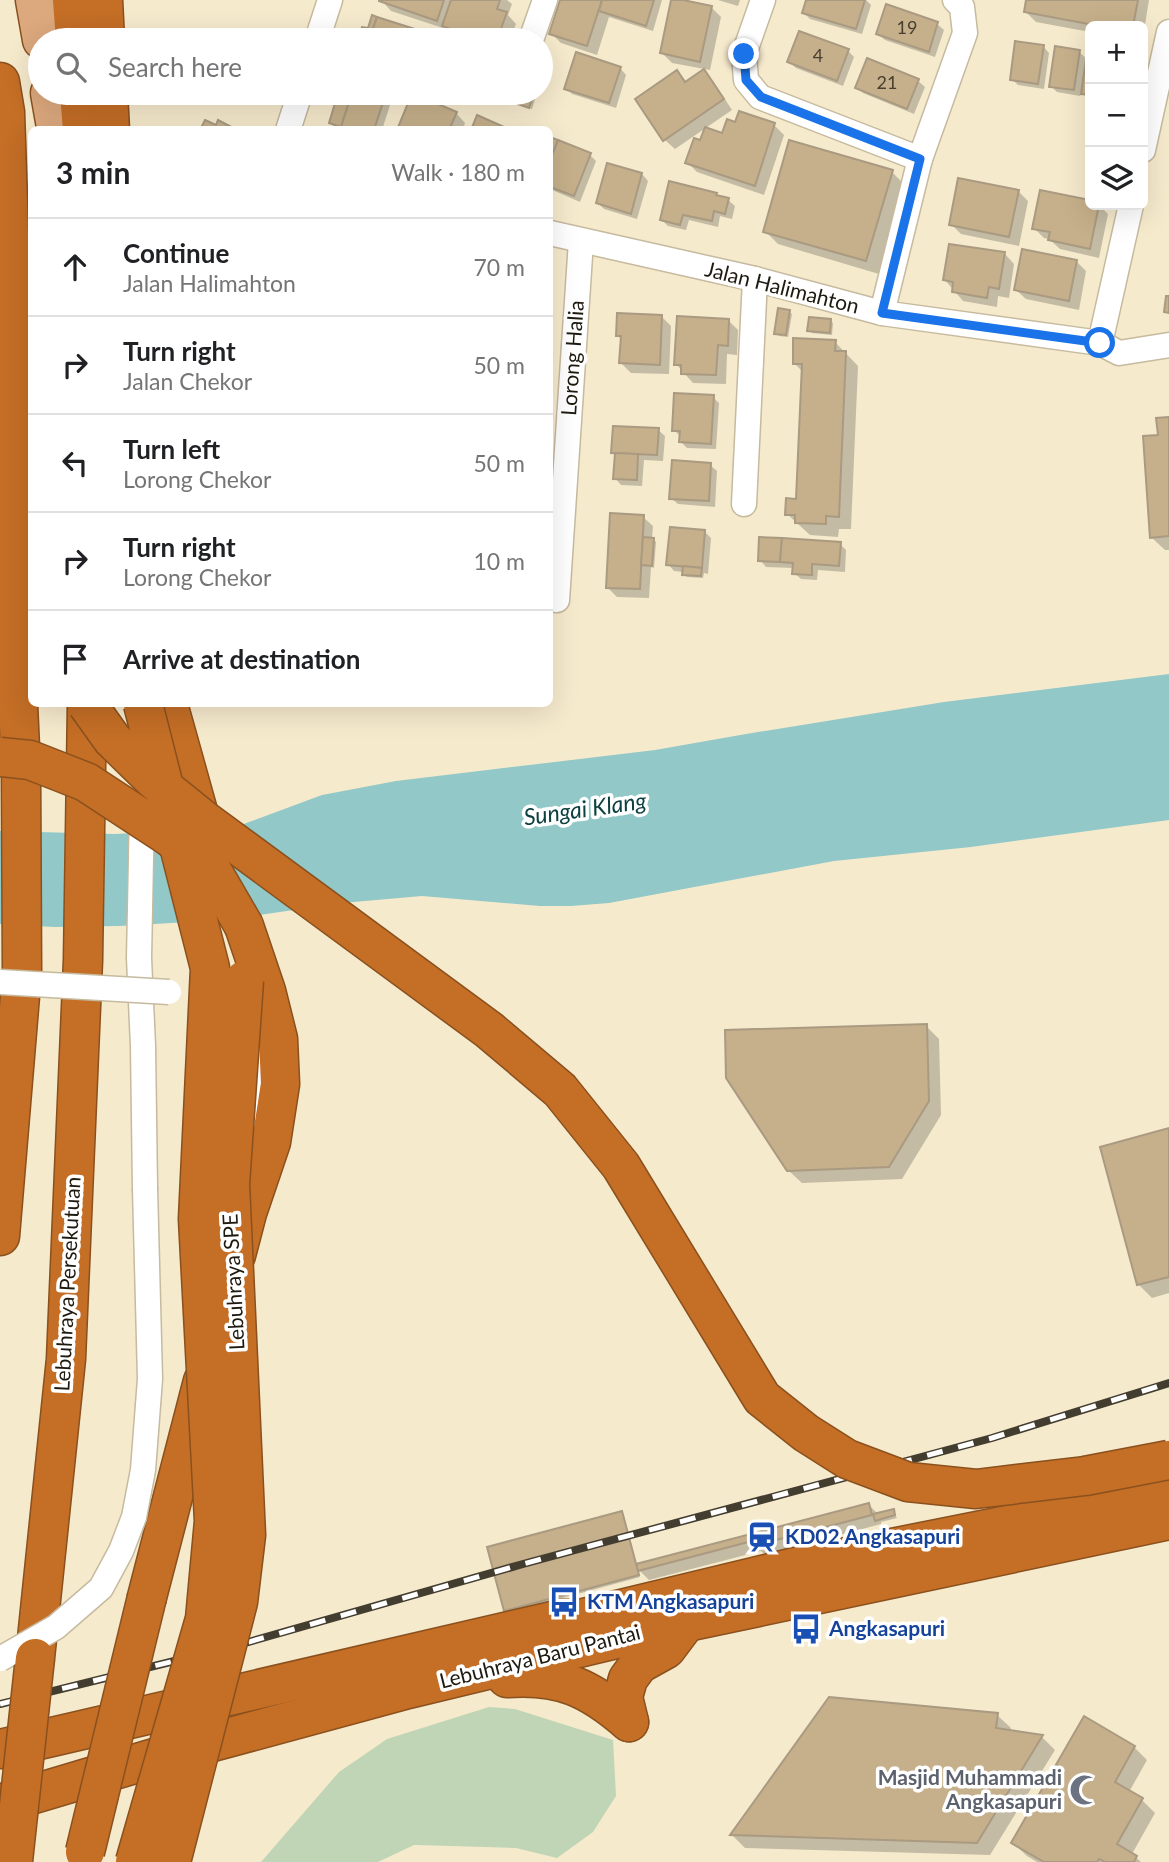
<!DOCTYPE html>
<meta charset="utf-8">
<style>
body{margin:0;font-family:Lato,sans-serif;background:#f2f2f2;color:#202124}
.controls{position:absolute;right:21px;top:21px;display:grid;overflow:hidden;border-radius:10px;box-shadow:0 7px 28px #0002}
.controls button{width:63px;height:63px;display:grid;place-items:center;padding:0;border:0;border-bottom:2px solid #e0e0e0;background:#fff;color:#202124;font:35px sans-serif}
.stop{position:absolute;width:21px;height:21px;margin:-16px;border:5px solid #1a73e8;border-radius:50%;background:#fff}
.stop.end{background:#1a73e8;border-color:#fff;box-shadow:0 2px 7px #0008}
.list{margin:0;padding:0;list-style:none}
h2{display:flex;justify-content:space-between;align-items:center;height:91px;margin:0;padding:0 28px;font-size:30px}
h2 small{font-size:23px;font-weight:400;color:#757577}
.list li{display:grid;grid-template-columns:46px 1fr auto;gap:21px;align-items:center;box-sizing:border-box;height:98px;padding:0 28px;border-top:2px solid #e0e0e0}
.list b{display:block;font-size:26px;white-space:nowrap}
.list p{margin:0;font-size:23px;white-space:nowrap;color:#757577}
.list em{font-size:23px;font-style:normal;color:#757577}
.icon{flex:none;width:38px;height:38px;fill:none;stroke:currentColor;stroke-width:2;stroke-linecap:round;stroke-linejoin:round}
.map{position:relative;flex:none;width:1169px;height:1862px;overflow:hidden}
.search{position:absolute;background:#fff;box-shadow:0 7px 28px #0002;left:28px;top:28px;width:525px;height:77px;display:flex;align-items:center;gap:18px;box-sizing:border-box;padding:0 24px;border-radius:38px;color:#757577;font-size:26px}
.panel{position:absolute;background:#fff;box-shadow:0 7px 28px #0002;left:28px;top:126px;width:525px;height:581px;border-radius:10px}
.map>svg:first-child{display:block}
.green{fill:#c0d5b5}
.water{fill:#92c8c8}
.shadow{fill:#0003}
.building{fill:#c6b08b;stroke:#a99a81;stroke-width:2}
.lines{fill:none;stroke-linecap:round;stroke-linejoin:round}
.street-casing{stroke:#c6ba9f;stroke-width:27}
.primary-casing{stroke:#8a511e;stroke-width:41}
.highway-casing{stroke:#8a511e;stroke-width:41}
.street{stroke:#fff;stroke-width:24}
.primary{stroke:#dca87d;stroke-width:38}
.highway{stroke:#c46e26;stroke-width:38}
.rail-casing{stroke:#433d30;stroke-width:8}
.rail{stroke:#fff;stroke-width:5;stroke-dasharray:16;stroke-linecap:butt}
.street-bridge-casing{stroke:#c6ba9f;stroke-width:27;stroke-linecap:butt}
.highway-bridge-casing{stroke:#8a511e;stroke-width:41;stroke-linecap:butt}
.street-bridge{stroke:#fff;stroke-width:24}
.highway-bridge{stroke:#c46e26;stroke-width:38}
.route{stroke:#1a73e8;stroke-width:9}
.labels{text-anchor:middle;stroke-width:7;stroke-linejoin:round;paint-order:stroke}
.number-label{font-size:18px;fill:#48402f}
.street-label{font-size:21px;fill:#1e1a10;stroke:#fff}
.transit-label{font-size:21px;font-weight:bold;fill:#164399;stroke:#fff;text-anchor:start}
.worship-label{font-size:21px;font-weight:bold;fill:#5b616d;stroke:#fff;text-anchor:end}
.water-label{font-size:23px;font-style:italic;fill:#0d4040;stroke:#fff}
</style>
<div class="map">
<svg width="1169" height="1862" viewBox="0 0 1169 1862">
<rect width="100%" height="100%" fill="#f6eacd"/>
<polygon class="green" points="489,1707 515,1709 613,1740 616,1796 593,1832 557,1858 516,1848 414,1845 378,1862 261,1862 339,1772 387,1739"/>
<polygon class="water" points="1169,674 1169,820 971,847 834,861 609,903 571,906 540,906 422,896 342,903 224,920 119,926 54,927 0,924 0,831 114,834 188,831 241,825 322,795 396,781 655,750 746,734 944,702"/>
<g class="shadow">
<polygon points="381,0 507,0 512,4 508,15 516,24 510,40 468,40 454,35 449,30 391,11"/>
<polygon points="561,0 662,0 653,31 609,17 597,55 561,43 551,33"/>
<polygon points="673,0 711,7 721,17 710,70 672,63 662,53"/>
<polygon points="718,0 740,0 738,6"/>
<polygon points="808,0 866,0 871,5 862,34 810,19 804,13"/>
<polygon points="1028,0 1149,0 1143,37 1143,26 1090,26 1090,32 1036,22 1026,12"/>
<polygon points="937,24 944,30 935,57 885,40 878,34"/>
<polygon points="363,29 423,34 429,40 359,40"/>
<polygon points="1043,46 1049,53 1044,89 1018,85 1012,79"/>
<polygon points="848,51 854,57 843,86 796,68 789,62"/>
<polygon points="1079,52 1088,60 1089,54 1090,54 1090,100 1081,91 1080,96 1057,92 1051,86"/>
<polygon points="868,60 918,81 925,87 914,114 863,93 857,87"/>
<polygon points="620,68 626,75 616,108 572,94 566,88"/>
<polygon points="677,72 688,83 703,72 713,81 732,110 675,149 665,140"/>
<polygon points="340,93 386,93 392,99 382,130 337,129 331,123"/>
<polygon points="460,93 482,93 479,100"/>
<polygon points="513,93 537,93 532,109 513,103 511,101"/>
<polygon points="456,113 465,123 463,130 399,130"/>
<polygon points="774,125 784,135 764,195 697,172 687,162 702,142 723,135"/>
<polygon points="550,139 590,155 596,161 580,202 550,189"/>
<polygon points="892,172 905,185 879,274 778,244 765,231"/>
<polygon points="642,174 648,181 637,219 604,209 598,203"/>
<polygon points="1018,191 1028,201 1019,246 961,234 951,224"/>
<polygon points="1042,192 1090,202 1090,205 1099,205 1108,214 1099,258 1060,249 1049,239 1044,238 1034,228"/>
<polygon points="716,194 720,198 728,200 735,206 732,219 720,216 718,227 689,220 686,230 668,226 662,220"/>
<polygon points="1005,254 1014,264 1009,298 998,296 997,307 963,301 945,280"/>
<polygon points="1076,261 1086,271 1079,310 1026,299 1016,290"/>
<polygon points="789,312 792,314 788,337 779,336 776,333"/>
<polygon points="661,316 671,326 669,374 631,373 621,363 622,340 617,335"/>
<polygon points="728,320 738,330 737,355 727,354 726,384 693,383 676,364"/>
<polygon points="831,321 833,323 832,335 812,333 809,330"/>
<polygon points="835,342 858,366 851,529 839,529 838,537 810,535 787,514 797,500 803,372 794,363"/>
<polygon points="713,397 719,403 716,449 687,448 680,441 681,437 674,430"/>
<polygon points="1169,419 1169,550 1165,550 1151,537 1159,437"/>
<polygon points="658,430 665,436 663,461 644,460 642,486 621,485 615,478 617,455 613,452"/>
<polygon points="710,465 717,471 715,507 678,504 671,498"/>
<polygon points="643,517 653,526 652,538 656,542 654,568 651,567 649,598 617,597 607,587"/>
<polygon points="705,532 711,538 708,574 704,573 703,578 687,577 684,572 674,571 668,564"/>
<polygon points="840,544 846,550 845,572 818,570 817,580 801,579 794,573 794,568 766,567 760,560"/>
<polygon points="926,1026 939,1039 941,1115 902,1179 802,1183 788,1170"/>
<polygon points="1169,1130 1169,1293 1152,1298 1138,1284"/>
<polygon points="869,1505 879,1515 893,1511 897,1518 881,1522 881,1524 765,1555 761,1551 649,1580 638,1569 640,1577 508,1613 506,1610 621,1513 624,1516 637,1566"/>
<polygon points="997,1715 1011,1728 1010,1732 1042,1737 1055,1750 990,1855 745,1848 732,1835"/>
<polygon points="1134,1747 1147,1760 1129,1792 1142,1800 1155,1813 1132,1854 1141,1862 1037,1862 1027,1856 1013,1843"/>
</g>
<g class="building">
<polygon points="379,0 444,0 437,21 379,1"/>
<polygon points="451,0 500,0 497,9 507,12 497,40 482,40 442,26"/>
<polygon points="560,0 602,0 587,46 549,34"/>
<polygon points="602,0 654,0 646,26 599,11"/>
<polygon points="671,0 683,0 712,6 700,62 660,53"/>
<polygon points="806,0 865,0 856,29 802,13"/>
<polygon points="1026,0 1138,0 1133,26 1099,26 1024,12"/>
<polygon points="886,4 938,22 929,52 876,34"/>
<polygon points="372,15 377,17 369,40 357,40 362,27 368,28"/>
<polygon points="377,17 424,32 421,40 369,40"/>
<polygon points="799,31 849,49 837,81 787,62"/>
<polygon points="1015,41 1044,45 1038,84 1010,80"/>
<polygon points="1055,46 1080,50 1074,90 1049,87"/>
<polygon points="576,52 621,67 609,103 564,89"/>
<polygon points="1087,52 1090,52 1090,95 1081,94"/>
<polygon points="867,58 919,79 907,109 855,88"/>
<polygon points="704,69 724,99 663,141 635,99 677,70 685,82"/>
<polygon points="338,93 352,93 341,127 329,123"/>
<polygon points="352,93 386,93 374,130 348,130 341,127"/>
<polygon points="412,93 457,112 449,130 397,130"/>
<polygon points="511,93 534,93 529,108 509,101"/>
<polygon points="739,111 775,123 755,186 685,163 694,138 700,140 705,127 722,133 727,119 735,122"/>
<polygon points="477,115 511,130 471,130"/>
<polygon points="205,120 216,125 218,120 237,130 200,130"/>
<polygon points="550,137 558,140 550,161"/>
<polygon points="558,140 591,153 574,196 550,187 550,161"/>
<polygon points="789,140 893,170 866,261 763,232"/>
<polygon points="607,163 642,173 631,214 596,203"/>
<polygon points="958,178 1019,190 1009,237 949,225"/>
<polygon points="669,181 717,193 716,195 729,198 725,214 714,211 712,221 683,215 680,225 660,220"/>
<polygon points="1040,190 1090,200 1090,205 1099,205 1090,249 1048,240 1050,232 1032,229"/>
<polygon points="949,244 1005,252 999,289 989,287 987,298 952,292 953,282 943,280"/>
<polygon points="1022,249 1077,260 1069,301 1014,290"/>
<polygon points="1166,296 1169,296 1169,313 1164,312"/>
<polygon points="778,308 790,310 786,335 774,334"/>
<polygon points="617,313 662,315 660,365 619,363 621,336 616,336"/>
<polygon points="677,316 729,319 728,346 718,345 716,375 681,374 681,365 674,365"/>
<polygon points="809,317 831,319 830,333 807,331"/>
<polygon points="793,338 836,340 835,351 846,351 839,517 826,516 826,524 795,523 795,515 785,515 786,498 796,499 802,364 793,364"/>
<polygon points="674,393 714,395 711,444 679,442 680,431 672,431"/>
<polygon points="1169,417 1169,536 1150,538 1143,436 1158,435 1156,418"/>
<polygon points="613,426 659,428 657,455 611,453"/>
<polygon points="615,453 638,454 637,480 613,479"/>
<polygon points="672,460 711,463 709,501 669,499"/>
<polygon points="610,513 644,515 640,589 606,588"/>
<polygon points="670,527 705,530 702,568 666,565"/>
<polygon points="643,537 654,538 652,566 641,565"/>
<polygon points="759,537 782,538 780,562 758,561"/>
<polygon points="782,538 841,542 839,566 812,564 812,575 792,574 793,563 780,562"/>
<polygon points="683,566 702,568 701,576 682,575"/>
<polygon points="927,1024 929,1101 889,1167 787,1171 726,1078 725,1030"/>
<polygon points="1169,1128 1169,1277 1137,1285 1100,1147"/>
<polygon points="869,1503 872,1515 753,1546 752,1541 638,1571 636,1564"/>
<polygon points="894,1509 895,1515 875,1521 873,1514"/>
<polygon points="622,1511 639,1575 504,1611 487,1547"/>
<polygon points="829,1697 998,1713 996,1728 1043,1735 977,1843 730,1835"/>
<polygon points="1084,1716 1135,1746 1115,1782 1143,1798 1117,1844 1137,1856 1134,1862 1105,1862 1099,1859 1097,1862 1044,1862 1011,1843"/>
</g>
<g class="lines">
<g class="street-casing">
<g id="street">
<polyline points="763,0 744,54 746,80 760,97 920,159"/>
<polyline points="317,40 330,0"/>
<polyline points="531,40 545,0"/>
<polyline points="288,130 300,93"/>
<polyline points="1143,150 1169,32"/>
<polyline points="550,233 755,279 882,313 1100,343 1119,353 1169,345"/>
<polyline points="882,313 920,159 965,33 962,7 955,0"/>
<polyline points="1100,343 1131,205"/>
<polyline points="744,504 755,279"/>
<polyline points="557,600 581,241"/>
<polyline points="142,809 139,958 143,1046 145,1188"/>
<path d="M251 1048C260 1078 258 1110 255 1141"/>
</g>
</g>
<g class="primary-casing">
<g id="primary">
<polyline points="35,0 42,40"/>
<polyline points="50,93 56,127"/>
</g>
</g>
<g class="highway-casing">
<g id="highway">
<polyline points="72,0 75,40"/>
<polyline points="103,0 105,40"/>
<polyline points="0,82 5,112 12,323 13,597 21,769 22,972 0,1236"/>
<polyline points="79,93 82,130"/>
<polyline points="108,93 110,130"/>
<polyline points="168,704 204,833"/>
<polyline points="236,1255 247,1213 271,1142 280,1084 278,1039 266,991 244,926"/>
<polyline points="147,1597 203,1381"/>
<polyline points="35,1658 66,1359 83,960 87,704"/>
<path d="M507 1678C560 1674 590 1688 629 1722"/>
<polyline points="629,1722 623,1697 628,1679 639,1664 666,1649 684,1625"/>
<polyline points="0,1749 561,1619 580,1619 791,1568 1023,1522 1169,1491"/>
<polyline points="0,1804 168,1754 408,1689 687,1622 1169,1520"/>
</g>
</g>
<use href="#street" class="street"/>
<use href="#primary" class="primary"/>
<use href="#highway" class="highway"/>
<g class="rail-casing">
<polyline id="rail" points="0,1704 231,1647 523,1564 992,1438 1169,1383"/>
</g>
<use href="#rail" class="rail"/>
<g class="street-bridge-casing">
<g id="street-bridge">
<polyline points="0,982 169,992"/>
<polyline points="0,1659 56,1627 101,1588 121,1551 134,1517 143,1470 150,1379 145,1188"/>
</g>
</g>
<g class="highway-bridge-casing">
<g id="highway-bridge">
<polyline points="87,704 112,739 153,779 205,821 489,1030 560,1090 621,1166 762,1398 806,1433 847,1459 908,1482 976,1489 1085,1476 1169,1460"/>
<polyline points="0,757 30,760 86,782 167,835 211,869 244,926"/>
<polyline points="85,1852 147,1597"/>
<polyline points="13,1861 35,1658"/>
<polyline points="135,1862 205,1619 214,1521 198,1219 210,968 143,704"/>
<polyline points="171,1862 238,1602 246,1535 230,1184 244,980"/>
</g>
</g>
<use href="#street-bridge" class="street-bridge"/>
<use href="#highway-bridge" class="highway-bridge"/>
</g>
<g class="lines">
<polyline class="route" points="744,54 746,80 761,97 920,159 882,313 1100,343"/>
</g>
<defs>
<g id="station-bare" transform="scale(2.415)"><path d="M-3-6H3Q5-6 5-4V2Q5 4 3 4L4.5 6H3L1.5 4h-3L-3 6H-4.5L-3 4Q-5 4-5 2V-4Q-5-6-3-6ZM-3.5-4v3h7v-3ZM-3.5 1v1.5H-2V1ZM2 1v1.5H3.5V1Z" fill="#1a4fb4" stroke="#fff" stroke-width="2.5" paint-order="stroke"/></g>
<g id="bus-bare" transform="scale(2.415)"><path d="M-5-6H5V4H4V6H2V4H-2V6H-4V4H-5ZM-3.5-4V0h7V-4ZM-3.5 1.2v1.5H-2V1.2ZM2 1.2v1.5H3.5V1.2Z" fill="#1a4fb4" stroke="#fff" stroke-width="2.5" paint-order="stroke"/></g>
<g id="mosque-bare" transform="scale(2.415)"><path d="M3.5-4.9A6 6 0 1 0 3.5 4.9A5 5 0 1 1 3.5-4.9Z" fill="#6b7280" stroke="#fff" stroke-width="2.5" paint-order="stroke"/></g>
</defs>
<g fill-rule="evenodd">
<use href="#station-bare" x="762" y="1537"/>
<use href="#bus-bare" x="564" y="1602"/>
<use href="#bus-bare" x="806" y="1629"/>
<use href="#mosque-bare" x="1085" y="1790"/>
</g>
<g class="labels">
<g class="number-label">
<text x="907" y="34">19</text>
<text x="818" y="62">4</text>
<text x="887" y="89">21</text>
</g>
<g class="street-label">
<text transform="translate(782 288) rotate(14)" y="7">Jalan Halimahton</text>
<text transform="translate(573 358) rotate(-86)" y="7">Lorong Halia</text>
<text transform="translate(234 1282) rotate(-93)" y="7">Lebuhraya SPE</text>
<text transform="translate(68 1284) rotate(-87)" y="7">Lebuhraya Persekutuan</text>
<text transform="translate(540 1657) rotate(-14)" y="7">Lebuhraya Baru Pantai</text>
</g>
<g class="transit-label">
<text x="785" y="1544">KD02 Angkasapuri</text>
<text x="587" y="1609">KTM Angkasapuri</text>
<text x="829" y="1636">Angkasapuri</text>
</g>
<g class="worship-label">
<text x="1062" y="1785">Masjid Muhammadi<tspan x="1062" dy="24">Angkasapuri</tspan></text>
</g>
<g class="water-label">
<text transform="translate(585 809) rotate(-8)" y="8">Sungai Klang</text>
</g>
</g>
</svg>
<div class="controls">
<button>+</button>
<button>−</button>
<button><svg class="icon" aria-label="layers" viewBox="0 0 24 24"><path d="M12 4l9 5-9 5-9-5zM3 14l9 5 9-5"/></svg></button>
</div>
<div class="stop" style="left:1100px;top:343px"></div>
<div class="stop end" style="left:744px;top:54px"></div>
<div class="search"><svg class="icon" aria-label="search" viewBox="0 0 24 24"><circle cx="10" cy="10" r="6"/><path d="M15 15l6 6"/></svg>Search here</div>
<section class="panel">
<h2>3 min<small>Walk · 180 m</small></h2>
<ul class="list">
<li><svg class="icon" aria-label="ahead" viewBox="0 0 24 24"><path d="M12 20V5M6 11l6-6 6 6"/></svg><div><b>Continue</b><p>Jalan Halimahton</p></div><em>70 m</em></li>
<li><svg class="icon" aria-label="right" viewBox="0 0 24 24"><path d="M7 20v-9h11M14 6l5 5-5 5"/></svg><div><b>Turn right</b><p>Jalan Chekor</p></div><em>50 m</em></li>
<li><svg class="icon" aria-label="left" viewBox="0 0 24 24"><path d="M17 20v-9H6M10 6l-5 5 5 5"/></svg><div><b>Turn left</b><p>Lorong Chekor</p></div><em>50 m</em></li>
<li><svg class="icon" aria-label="right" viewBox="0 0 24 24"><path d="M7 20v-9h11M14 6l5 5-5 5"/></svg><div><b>Turn right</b><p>Lorong Chekor</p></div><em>10 m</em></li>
<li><svg class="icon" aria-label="arrive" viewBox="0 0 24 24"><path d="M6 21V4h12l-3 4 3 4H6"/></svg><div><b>Arrive at destination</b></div></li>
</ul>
</section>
</div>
